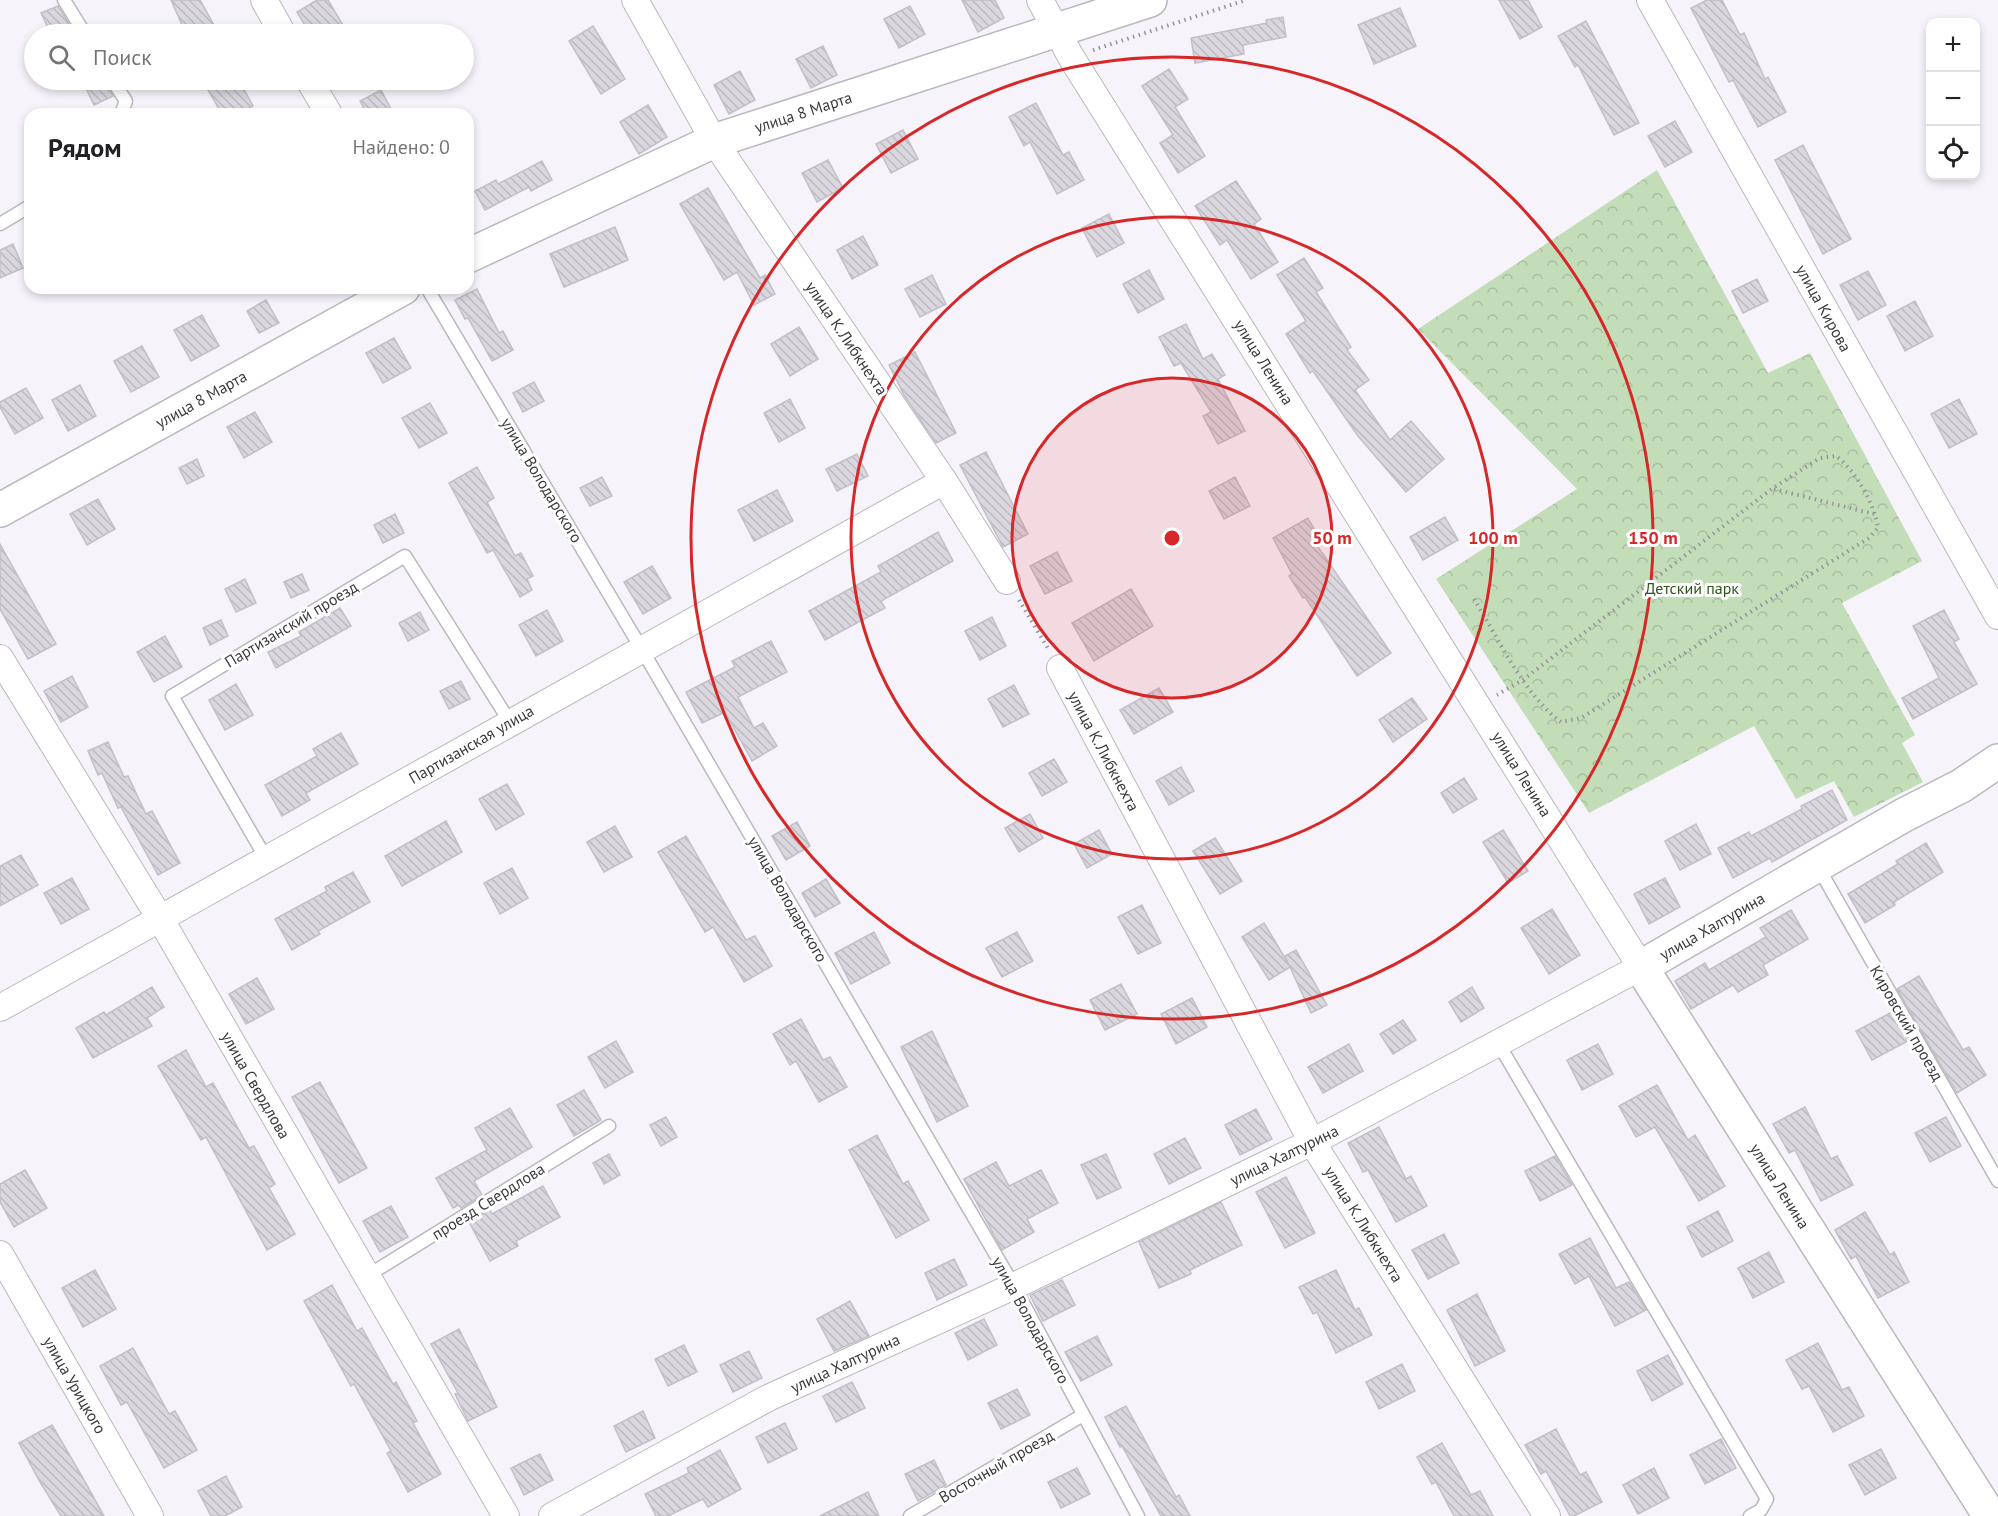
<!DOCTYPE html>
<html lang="ru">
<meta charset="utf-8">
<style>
body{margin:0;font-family:"PT Sans",sans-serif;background:#f6f6f6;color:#202124}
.controls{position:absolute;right:18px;top:18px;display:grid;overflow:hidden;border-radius:12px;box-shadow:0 3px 9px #0003}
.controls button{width:54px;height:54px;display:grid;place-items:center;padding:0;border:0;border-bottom:2px solid #e0e0e0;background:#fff;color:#202124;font:30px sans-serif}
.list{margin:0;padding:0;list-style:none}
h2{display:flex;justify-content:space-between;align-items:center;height:78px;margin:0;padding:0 24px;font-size:26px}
h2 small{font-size:20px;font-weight:400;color:#757577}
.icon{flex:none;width:33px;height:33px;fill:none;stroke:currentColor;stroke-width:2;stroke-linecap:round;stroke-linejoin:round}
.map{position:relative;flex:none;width:1998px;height:1516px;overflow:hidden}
.search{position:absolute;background:#fff;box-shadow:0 3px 9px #0003;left:24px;top:24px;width:450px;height:66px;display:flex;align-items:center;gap:15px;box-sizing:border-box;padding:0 21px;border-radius:33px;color:#757577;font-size:22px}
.panel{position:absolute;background:#fff;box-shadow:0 3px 9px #0003;left:24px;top:108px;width:450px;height:186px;border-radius:18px}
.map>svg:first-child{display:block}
.park{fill:url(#park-crowns)}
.building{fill:url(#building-back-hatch);stroke:#c3bfc7;stroke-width:1.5}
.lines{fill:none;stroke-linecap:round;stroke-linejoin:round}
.lane-casing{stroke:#bab7be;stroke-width:15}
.street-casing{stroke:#bab7be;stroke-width:28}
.secondary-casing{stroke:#bab7be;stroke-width:36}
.path{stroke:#97949a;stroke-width:4;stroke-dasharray:1.5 4.5;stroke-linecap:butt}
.lane{stroke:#fff;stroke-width:12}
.street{stroke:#fff;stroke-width:26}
.secondary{stroke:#fff;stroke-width:33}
.ring{fill:none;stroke:#d62828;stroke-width:3}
.labels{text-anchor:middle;stroke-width:6;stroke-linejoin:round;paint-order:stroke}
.street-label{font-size:16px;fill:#3c3a3d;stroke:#fff}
.park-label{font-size:16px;fill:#2e551c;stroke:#fff}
.centre{fill:#d62828;stroke:#fff;stroke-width:3}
.ring-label{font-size:18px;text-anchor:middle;font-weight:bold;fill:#d62828;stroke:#fff;stroke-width:6;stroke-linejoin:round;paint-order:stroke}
</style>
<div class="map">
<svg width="1998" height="1516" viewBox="0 0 1998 1516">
<defs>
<pattern id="park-crowns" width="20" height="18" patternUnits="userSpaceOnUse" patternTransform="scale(1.5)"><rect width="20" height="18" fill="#c3ddb9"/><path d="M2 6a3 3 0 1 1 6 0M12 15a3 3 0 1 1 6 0" fill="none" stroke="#a8bea0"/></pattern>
<pattern id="building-back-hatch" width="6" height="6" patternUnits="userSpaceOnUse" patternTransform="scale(1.5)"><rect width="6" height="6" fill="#dbd7df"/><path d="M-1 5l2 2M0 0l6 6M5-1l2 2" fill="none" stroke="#bdb9c0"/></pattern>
</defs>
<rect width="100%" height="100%" fill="#f7f3fb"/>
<polygon class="park" points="1657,170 1768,373 1810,353 1922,561 1842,603 1915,735 1902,743 1923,782 1854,817 1834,781 1796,799 1754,726 1589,813 1436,579 1577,489 1418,329"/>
<g class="building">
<polygon points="171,0 200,0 219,34 186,34"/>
<polygon points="317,0 328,0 344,27 332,34 310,34 297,12"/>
<polygon points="962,0 995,0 1004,18 978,32"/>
<polygon points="1499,0 1528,0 1542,27 1520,39"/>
<polygon points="1707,0 1722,0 1740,35 1744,33 1765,79 1768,77 1786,112 1758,127 1733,80 1729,82 1691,8"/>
<polygon points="58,6 72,28 51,34 41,13"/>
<polygon points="910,6 925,34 899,48 884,19"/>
<polygon points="1400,8 1416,46 1374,64 1358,25"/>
<polygon points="1283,17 1286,37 1243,45 1244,54 1195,63 1191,38 1267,23 1266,20"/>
<polygon points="1586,21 1639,123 1614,135 1578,65 1575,67 1558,36"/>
<polygon points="593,26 625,79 601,94 569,41"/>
<polygon points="823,46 837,75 811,88 796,59"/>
<polygon points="1169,69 1188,99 1175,107 1205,156 1178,173 1160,143 1173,135 1142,86"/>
<polygon points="740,71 755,100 729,114 714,85"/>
<polygon points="82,80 104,80 113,96 94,105"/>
<polygon points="228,80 239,80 253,106 237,114 222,114 208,90"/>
<polygon points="381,90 391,109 381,114 367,114 360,101"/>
<polygon points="1036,103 1063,155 1069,152 1084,180 1057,194 1030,142 1024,146 1009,117"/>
<polygon points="648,105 667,137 639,154 620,122"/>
<polygon points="1675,121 1692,152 1665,167 1648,136"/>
<polygon points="903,130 918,159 891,173 876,144"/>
<polygon points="1803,145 1851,239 1823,254 1775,160"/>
<polygon points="828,160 843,188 817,202 802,173"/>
<polygon points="542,161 552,180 531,191 529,187 485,210 475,191 496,180 498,184"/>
<polygon points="1236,181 1261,219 1254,224 1278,262 1251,279 1227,240 1220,245 1195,206"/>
<polygon points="708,188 760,278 765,275 775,294 754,305 737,272 724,280 680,204"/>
<polygon points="1109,214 1124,243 1097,257 1082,228"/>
<polygon points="615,227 628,260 564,287 550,254"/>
<polygon points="863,236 878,265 852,279 837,250"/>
<polygon points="13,244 23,268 0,278 0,250"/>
<polygon points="1304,258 1323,288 1316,292 1351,347 1347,350 1369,380 1355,390 1390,440 1411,421 1444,459 1406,492 1358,436 1313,371 1310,373 1286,334 1306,321 1277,275"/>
<polygon points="1149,270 1164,299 1138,313 1123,284"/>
<polygon points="1868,271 1886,305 1858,320 1840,285"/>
<polygon points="932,275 946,304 920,317 905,289"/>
<polygon points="1757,279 1768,301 1743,313 1732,291"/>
<polygon points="477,289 499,333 503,331 513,350 492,361 468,318 465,319 455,300"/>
<polygon points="266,300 279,323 259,333 247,311"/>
<polygon points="1915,301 1933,336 1905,351 1887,316"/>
<polygon points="202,315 219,346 191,361 174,330"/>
<polygon points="1186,324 1203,359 1212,354 1225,375 1218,379 1245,431 1218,444 1203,416 1211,412 1181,363 1174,366 1159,337"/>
<polygon points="799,327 818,359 790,376 771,344"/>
<polygon points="394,338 411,368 383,383 366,353"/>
<polygon points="142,346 159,377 131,392 114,361"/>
<polygon points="915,352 956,433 936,443 904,395 889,365"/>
<polygon points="534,382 544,401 523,412 513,393"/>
<polygon points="80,385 96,416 68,431 52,400"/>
<polygon points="26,388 43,418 15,434 0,407 0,402"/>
<polygon points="790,399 805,428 779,442 764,413"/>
<polygon points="1959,399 1977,434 1949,448 1931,414"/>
<polygon points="430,403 447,433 419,448 402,418"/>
<polygon points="255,412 272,442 244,458 227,427"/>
<polygon points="986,452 1028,534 1003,547 960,465"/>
<polygon points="857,454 868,476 837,491 826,469"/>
<polygon points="197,459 204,476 187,484 179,468"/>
<polygon points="477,467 494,498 487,502 515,556 521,553 533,576 527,579 532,590 520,597 493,550 487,553 449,483"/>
<polygon points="602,477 612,496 590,506 580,488"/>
<polygon points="1235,477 1250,506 1224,519 1209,491"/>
<polygon points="777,490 793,521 754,541 738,510"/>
<polygon points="98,499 115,529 87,545 70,514"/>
<polygon points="395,514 404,533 383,543 374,525"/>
<polygon points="1445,517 1458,540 1423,560 1410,537"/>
<polygon points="1308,518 1321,541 1316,544 1391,653 1357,676 1305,597 1303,598 1289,576 1292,574 1273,538"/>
<polygon points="938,532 953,561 881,601 885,608 825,640 809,611 881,572 878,566"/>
<polygon points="0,544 56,644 28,659 0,609"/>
<polygon points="1057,552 1072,581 1045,594 1030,566"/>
<polygon points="652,566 671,598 643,614 624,582"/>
<polygon points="302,574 309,590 291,598 284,582"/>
<polygon points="245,579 256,603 236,612 225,589"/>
<polygon points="1131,589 1153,626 1094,661 1072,623"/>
<polygon points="340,608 351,626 276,668 268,652 301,636 299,632"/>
<polygon points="547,610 563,641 536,656 519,625"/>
<polygon points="1944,610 1959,639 1954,642 1977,684 1913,719 1902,698 1939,678 1913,626"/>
<polygon points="420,612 429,630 408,641 399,623"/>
<polygon points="992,617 1006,646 980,660 965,631"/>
<polygon points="221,620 228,636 210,645 203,628"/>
<polygon points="165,636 182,667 154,682 137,652"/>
<polygon points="771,641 787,672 738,697 754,728 763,723 777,746 752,761 725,712 702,723 686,692 735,667 732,661"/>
<polygon points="72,676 88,707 61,722 44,691"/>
<polygon points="461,681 470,699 449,709 440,691"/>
<polygon points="236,684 253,715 225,730 209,700"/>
<polygon points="1014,685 1029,714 1003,727 988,699"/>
<polygon points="1159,688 1173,712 1134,734 1120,710"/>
<polygon points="1412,698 1427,719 1393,742 1379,720"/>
<polygon points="341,733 358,764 306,793 310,800 282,816 265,785 317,756 313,749"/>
<polygon points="108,742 124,777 128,776 146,814 152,811 180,863 158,875 121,807 118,808 102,773 98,775 88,751"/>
<polygon points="1054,759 1067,782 1042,796 1029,773"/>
<polygon points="1181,767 1194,791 1169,805 1156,781"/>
<polygon points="1464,778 1477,799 1453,813 1441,793"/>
<polygon points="507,784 524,814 496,830 479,799"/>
<polygon points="1832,790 1847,820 1772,862 1770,858 1733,878 1718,848 1749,832 1751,836 1802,809 1801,806"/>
<polygon points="1030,814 1043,838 1019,852 1005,828"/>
<polygon points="446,821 462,852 402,886 385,856"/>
<polygon points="797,822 810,846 786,860 772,836"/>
<polygon points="1696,824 1711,854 1680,870 1665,841"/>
<polygon points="615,826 632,857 604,872 587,842"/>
<polygon points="1099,830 1112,854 1087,868 1074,844"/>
<polygon points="1503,830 1528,871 1508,883 1483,842"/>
<polygon points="686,836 746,940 755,936 772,966 744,982 713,927 705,932 658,852"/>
<polygon points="1215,838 1242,881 1220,894 1193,851"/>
<polygon points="1926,843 1943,872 1894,902 1895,905 1865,923 1848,894 1898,864 1896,861"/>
<polygon points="21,855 38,885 0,906 0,866"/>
<polygon points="512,868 528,898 500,914 484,883"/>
<polygon points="353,872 370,902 318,931 320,934 292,950 275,919 327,891 325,887"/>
<polygon points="72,878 89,909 61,924 44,893"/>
<polygon points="1665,878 1680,907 1649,924 1634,894"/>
<polygon points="826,879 840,903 815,917 802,893"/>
<polygon points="1142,905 1161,943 1138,954 1118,917"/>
<polygon points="1552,909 1580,955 1549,974 1521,928"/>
<polygon points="1791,910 1808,939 1763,965 1768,975 1738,992 1733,985 1691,1009 1675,981 1705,963 1709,970 1766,937 1760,928"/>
<polygon points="1264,923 1288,963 1285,956 1296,950 1327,1005 1311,1013 1290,967 1269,980 1242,937"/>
<polygon points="874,932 890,963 851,984 835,953"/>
<polygon points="1017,932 1033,961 1002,977 986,948"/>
<polygon points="1919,976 1963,1050 1969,1047 1986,1075 1957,1093 1897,989"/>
<polygon points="257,978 274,1009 246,1024 229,994"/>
<polygon points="1121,984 1137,1014 1105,1030 1090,1000"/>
<polygon points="152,987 164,1007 147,1018 152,1026 93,1058 76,1028 104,1012 106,1015"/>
<polygon points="1472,987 1484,1008 1461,1022 1449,1002"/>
<polygon points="1192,998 1207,1027 1176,1044 1161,1014"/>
<polygon points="1892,1012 1908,1041 1872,1060 1856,1031"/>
<polygon points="801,1019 823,1060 830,1057 847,1087 819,1102 796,1061 790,1065 773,1034"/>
<polygon points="1403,1020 1416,1040 1393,1054 1380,1034"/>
<polygon points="932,1031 968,1106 937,1122 901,1047"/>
<polygon points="616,1041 633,1072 605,1088 588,1057"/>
<polygon points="1349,1044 1363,1071 1323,1093 1308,1067"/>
<polygon points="1598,1044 1613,1074 1582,1090 1567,1060"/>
<polygon points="186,1050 206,1087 213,1083 249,1148 254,1146 275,1184 269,1188 295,1234 267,1250 206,1137 201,1140 158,1066"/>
<polygon points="320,1082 367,1168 339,1183 292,1097"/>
<polygon points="1657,1085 1688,1140 1695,1135 1725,1186 1699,1201 1655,1127 1636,1137 1619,1106"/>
<polygon points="584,1090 601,1120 574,1136 557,1105"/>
<polygon points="1805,1107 1831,1159 1837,1156 1853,1185 1821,1201 1795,1150 1789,1153 1773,1124"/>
<polygon points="510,1108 532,1147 474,1181 482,1195 461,1208 459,1205 453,1208 436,1178 487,1150 475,1128"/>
<polygon points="1256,1109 1272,1139 1240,1155 1225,1125"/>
<polygon points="666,1117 677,1137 661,1146 650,1125"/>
<polygon points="1946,1117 1961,1146 1930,1162 1915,1133"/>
<polygon points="1379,1127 1406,1179 1411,1176 1427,1206 1396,1222 1368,1170 1363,1172 1348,1143"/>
<polygon points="877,1135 903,1184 908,1181 929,1220 896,1238 849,1150"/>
<polygon points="1185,1138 1201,1168 1169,1184 1154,1154"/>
<polygon points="609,1154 620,1175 604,1184 593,1163"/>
<polygon points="1106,1154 1121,1188 1097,1199 1081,1165"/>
<polygon points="1555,1156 1572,1185 1540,1201 1525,1171"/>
<polygon points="996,1162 1009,1186 1041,1170 1058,1203 1027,1219 1034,1232 1002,1250 964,1179"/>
<polygon points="25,1170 47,1208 14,1227 0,1202 0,1184"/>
<polygon points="1286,1177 1315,1233 1285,1248 1256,1192"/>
<polygon points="543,1186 560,1217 516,1241 518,1246 490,1261 469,1222 490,1210 492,1214"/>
<polygon points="1221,1202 1242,1245 1190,1270 1191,1274 1159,1288 1139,1242"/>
<polygon points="391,1206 408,1237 380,1252 363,1221"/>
<polygon points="1718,1211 1733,1241 1702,1257 1687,1227"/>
<polygon points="1865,1212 1890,1255 1894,1252 1909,1282 1878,1298 1856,1256 1851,1259 1835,1230"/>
<polygon points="1444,1234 1459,1263 1428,1279 1412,1250"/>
<polygon points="1590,1238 1616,1288 1629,1282 1646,1310 1615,1326 1589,1276 1575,1284 1559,1254"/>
<polygon points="1769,1252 1784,1282 1753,1298 1738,1268"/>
<polygon points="954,1259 967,1285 937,1300 925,1273"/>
<polygon points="95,1270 116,1309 83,1327 62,1288"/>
<polygon points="1336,1270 1355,1310 1359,1308 1372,1335 1336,1353 1317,1312 1313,1314 1299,1287"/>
<polygon points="1062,1280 1075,1305 1043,1321 1030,1295"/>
<polygon points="332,1285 357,1331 362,1328 393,1384 396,1382 417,1421 413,1423 441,1474 408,1492 387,1453 391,1451 354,1384 351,1386 304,1301"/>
<polygon points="1477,1294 1505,1351 1475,1366 1447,1310"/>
<polygon points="850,1301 869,1336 834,1351 817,1319"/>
<polygon points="984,1319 997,1345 968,1360 955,1333"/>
<polygon points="459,1329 497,1407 468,1421 455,1394 458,1393 431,1344"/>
<polygon points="1097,1336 1112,1365 1081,1381 1065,1352"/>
<polygon points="1818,1343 1842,1390 1849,1387 1864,1416 1833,1432 1809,1386 1802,1389 1786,1360"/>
<polygon points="684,1345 697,1372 668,1386 655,1359"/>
<polygon points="133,1348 169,1414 175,1411 197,1450 164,1468 127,1402 121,1405 100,1366"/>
<polygon points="749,1351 762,1378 733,1392 720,1365"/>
<polygon points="1668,1355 1683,1384 1652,1401 1637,1371"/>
<polygon points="1402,1364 1415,1391 1379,1409 1366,1382"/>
<polygon points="852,1382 865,1408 836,1422 823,1396"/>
<polygon points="1017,1389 1030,1415 1001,1429 988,1403"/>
<polygon points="1126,1406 1176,1497 1179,1495 1190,1516 1161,1516 1122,1446 1120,1447 1105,1417"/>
<polygon points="643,1411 655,1438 626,1452 614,1426"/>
<polygon points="785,1423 797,1449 768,1463 756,1437"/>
<polygon points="52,1425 83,1478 104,1516 61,1516 40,1482 19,1443"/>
<polygon points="1556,1429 1580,1475 1586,1472 1602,1502 1574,1516 1570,1516 1546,1471 1541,1474 1525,1445"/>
<polygon points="1721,1439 1736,1468 1705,1484 1690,1455"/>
<polygon points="1442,1443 1471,1495 1480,1491 1493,1516 1454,1516 1436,1482 1432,1484 1417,1457"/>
<polygon points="1881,1449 1896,1478 1865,1495 1849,1465"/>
<polygon points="720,1450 741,1489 708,1507 703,1499 668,1516 656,1516 645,1494 689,1473 687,1468"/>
<polygon points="540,1454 553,1480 524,1495 511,1468"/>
<polygon points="934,1460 946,1485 918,1501 905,1474"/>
<polygon points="1077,1468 1090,1494 1061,1508 1048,1482"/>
<polygon points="1654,1468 1669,1498 1638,1514 1623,1485"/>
<polygon points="226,1476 242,1507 225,1516 211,1516 198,1491"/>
<polygon points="868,1492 879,1516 820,1516"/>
</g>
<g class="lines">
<g class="lane-casing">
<g id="lane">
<polyline points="64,0 85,34"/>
<polyline points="112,80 126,101 121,114"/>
<polyline points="0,224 30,206"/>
<polyline points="427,288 641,648 1014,1286 1138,1516"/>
<polyline points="267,860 172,696 405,556 510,722"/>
<polyline points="1818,867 1998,1181"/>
<polyline points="1498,1043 1767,1499 1761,1510 1750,1516"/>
<polyline points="367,1276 609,1126"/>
<polyline points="910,1516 1083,1415"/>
</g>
</g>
<g class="street-casing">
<g id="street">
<polyline points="264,0 283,34"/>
<polyline points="635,0 714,141 944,481 1007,581"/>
<polyline points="1650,0 1998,616"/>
<polyline points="309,80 329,114"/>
<polyline points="0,658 161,920 506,1516"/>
<polyline points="1060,668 1312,1142 1547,1516"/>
<polyline points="0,1008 944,481"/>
<polyline points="0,1254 150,1516"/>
<polyline points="552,1516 768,1398 1014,1286 1312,1142 1641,967 1071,57 1040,0"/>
</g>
</g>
<g class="secondary-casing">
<g id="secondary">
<polyline points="468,256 714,141 1150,0"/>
<polyline points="0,510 403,288"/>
<polyline points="1990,1516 1641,967 1904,815 1961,786 1998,761"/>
</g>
</g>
<g class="path">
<polyline points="1093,50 1246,0"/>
<polyline points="1774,489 1874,514"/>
<path d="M1474 599C1498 638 1525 696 1561 722L1581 718 1869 538 1878 528C1874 503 1856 471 1836 456L1820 458 1773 488 1524 679 1497 695"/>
<polyline points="1019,600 1049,650"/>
</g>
<use href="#lane" class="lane"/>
<use href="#street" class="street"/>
<use href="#secondary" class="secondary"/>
</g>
<circle cx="1172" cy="538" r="160" fill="#d62828" fill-opacity=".12"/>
<g class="ring">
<circle cx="1172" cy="538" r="160"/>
<circle cx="1172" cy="538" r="321"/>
<circle cx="1172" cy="538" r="481"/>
</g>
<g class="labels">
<g class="street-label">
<text transform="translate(803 112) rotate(-18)" y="6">улица 8 Марта</text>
<text transform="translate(1824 308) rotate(61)" y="6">улица Кирова</text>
<text transform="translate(847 338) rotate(56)" y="6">улица К.Либкнехта</text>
<text transform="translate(1264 362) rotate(58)" y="6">улица Ленина</text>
<text transform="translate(201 399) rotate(-29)" y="6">улица 8 Марта</text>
<text transform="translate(542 480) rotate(59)" y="6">улица Володарского</text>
<text transform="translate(291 624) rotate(-31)" y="6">Партизанский проезд</text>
<text transform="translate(471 744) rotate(-30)" y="6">Партизанская улица</text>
<text transform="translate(1104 751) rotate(62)" y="6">улица К.Либкнехта</text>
<text transform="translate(1522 774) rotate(58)" y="6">улица Ленина</text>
<text transform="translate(788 899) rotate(60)" y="6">улица Володарского</text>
<text transform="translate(1712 926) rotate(-30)" y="6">улица Халтурина</text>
<text transform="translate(1907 1023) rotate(60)" y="6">Кировский проезд</text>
<text transform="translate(256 1085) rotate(60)" y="6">улица Свердлова</text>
<text transform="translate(1284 1155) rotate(-26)" y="6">улица Халтурина</text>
<text transform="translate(1780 1186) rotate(58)" y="6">улица Ленина</text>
<text transform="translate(488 1201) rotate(-32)" y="6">проезд Свердлова</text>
<text transform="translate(1364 1224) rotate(58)" y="6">улица К.Либкнехта</text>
<text transform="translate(1031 1320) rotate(61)" y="6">улица Володарского</text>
<text transform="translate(845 1363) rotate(-25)" y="6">улица Халтурина</text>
<text transform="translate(75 1385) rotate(60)" y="6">улица Урицкого</text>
<text transform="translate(996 1466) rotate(-30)" y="6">Восточный проезд</text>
</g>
<g class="park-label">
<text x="1692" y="594">Детский парк</text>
</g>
</g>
<circle cx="1172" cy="538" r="9" class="centre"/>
<g class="ring-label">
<text x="1332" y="544">50 m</text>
<text x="1493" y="544">100 m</text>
<text x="1653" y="544">150 m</text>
</g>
</svg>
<div class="controls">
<button>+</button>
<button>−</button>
<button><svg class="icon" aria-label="locate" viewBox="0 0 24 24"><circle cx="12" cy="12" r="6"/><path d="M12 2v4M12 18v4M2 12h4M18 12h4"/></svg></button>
</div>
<div class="search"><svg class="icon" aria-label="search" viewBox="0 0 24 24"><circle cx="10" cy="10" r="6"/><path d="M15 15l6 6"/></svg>Поиск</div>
<section class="panel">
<h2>Рядом<small>Найдено: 0</small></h2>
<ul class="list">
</ul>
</section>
</div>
